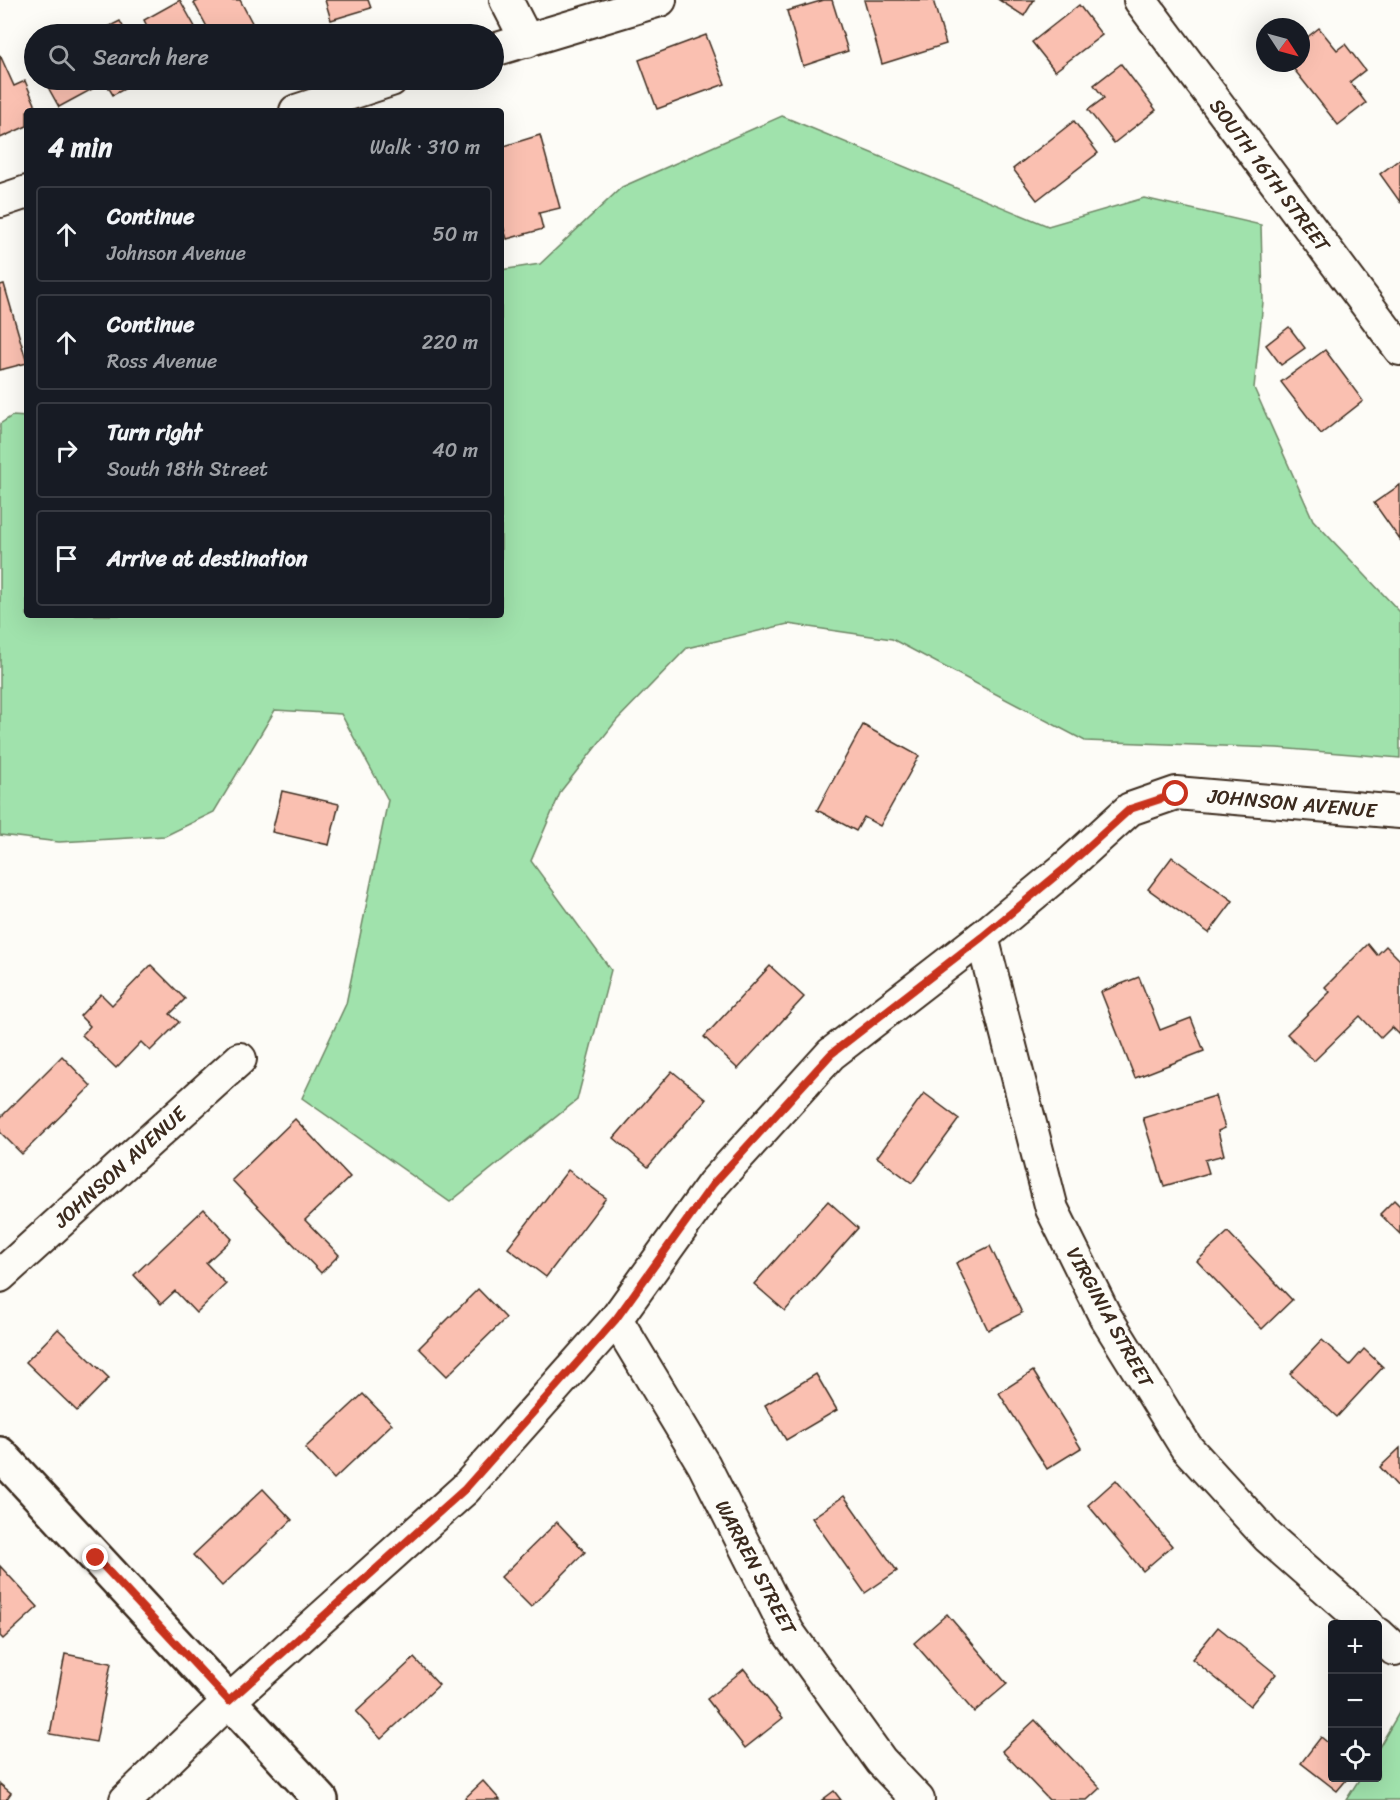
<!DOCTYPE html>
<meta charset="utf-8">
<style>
body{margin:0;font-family:Sriracha,sans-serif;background:#20242c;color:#f1f3f6}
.controls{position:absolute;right:18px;bottom:18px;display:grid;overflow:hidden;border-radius:6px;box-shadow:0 6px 24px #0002}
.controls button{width:54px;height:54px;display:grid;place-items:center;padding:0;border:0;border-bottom:2px solid #363941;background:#171b24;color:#f1f3f6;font:30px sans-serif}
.compass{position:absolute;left:1256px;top:18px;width:54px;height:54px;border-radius:50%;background:#171b24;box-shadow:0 6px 24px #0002;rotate:126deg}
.stop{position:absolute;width:18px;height:18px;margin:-14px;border:4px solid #c8321e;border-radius:50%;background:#fff}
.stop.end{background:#c8321e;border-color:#fff;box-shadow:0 2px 6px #0008}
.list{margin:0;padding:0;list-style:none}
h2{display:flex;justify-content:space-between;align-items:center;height:78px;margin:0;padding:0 24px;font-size:26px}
h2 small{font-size:20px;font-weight:400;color:#9ea1a6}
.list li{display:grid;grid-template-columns:39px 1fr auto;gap:18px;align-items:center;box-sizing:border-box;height:96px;margin:0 12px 12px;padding:0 12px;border:2px solid #363941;border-radius:6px}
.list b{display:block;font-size:22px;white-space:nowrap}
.list p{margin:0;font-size:20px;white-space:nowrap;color:#9ea1a6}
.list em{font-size:20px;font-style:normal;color:#9ea1a6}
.icon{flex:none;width:33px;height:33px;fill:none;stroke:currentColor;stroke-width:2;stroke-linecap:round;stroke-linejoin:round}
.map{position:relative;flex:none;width:1400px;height:1800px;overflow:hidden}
.search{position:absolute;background:#171b24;box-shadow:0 6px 24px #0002;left:24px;top:24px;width:480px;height:66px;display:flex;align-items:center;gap:15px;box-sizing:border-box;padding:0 21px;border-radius:33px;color:#9ea1a6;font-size:22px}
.panel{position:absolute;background:#171b24;box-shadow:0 6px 24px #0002;left:24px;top:108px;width:480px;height:510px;border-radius:6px}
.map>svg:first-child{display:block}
.green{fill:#a0e2ac;stroke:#6e8665;stroke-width:1.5}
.building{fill:#fac0b1;stroke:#3b2a1e;stroke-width:1.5}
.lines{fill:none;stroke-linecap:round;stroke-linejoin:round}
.minor-casing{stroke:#3b2a1e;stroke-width:36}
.tertiary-casing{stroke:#3b2a1e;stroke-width:38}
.minor{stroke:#fdfcf7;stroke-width:32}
.tertiary{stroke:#fdfcf7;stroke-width:33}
.route{stroke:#c8321e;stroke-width:8}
.labels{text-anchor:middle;stroke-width:4.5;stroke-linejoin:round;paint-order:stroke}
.street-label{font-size:20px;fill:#3b2a1e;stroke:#fdfcf7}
</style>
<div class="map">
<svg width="1400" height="1800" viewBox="0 0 1400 1800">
<rect width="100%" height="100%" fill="#fdfcf7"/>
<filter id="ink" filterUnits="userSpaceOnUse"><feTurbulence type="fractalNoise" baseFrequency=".0167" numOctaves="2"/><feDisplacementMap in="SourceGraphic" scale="12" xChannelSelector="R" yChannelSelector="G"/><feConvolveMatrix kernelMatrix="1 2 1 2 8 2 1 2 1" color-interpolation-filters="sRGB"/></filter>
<g filter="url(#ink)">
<g class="green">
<polygon points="782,116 1048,226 1144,198 1261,225 1263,302 1254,388 1313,520 1400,612 1400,758 1277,748 1085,741 892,639 788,624 687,648 616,721 561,791 531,861 611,970 577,1100 450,1202 302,1098 346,1004 388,800 341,714 275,710 214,812 165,836 59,842 0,835 0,424 12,416 27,417 27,615 501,615 501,270 540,264 622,187"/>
<polygon points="1400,1711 1400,1800 1346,1800 1360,1778 1378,1778 1378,1749"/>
</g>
<g class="building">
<polygon points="180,0 199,34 151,34 144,20"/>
<polygon points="200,0 240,0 258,34 211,34 194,3"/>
<polygon points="325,0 368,0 371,8 331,20"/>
<polygon points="824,0 832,0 848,51 803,66 787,11"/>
<polygon points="864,0 933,0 946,44 882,64"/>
<polygon points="999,0 1034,0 1024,16"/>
<polygon points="1079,5 1102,35 1055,71 1032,42"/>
<polygon points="120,21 127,34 94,34"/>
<polygon points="1319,28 1337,50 1345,44 1365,70 1350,82 1366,103 1338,125 1289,63 1301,63 1301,42"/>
<polygon points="706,35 725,84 657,109 639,60"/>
<polygon points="0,55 14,86 25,81 38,111 27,111 27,126 0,138"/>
<polygon points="1121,64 1156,110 1114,143 1088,110 1104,98 1094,85"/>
<polygon points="44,80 92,80 96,87 59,107"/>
<polygon points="104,80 141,80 113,95"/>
<polygon points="1074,121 1098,153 1037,200 1013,169"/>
<polygon points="540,135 560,208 539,213 543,229 507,239 501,219 501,147"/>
<polygon points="1400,159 1400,202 1380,174"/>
<polygon points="4,284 27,363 0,370 0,285"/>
<polygon points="1289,327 1305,348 1281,365 1266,345"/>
<polygon points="1325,350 1363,401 1321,434 1281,382"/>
<polygon points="1400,485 1400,540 1374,503"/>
<polygon points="863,725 919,756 880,826 864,817 856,831 817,810"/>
<polygon points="282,791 339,804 329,845 272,832"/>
<polygon points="1172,857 1233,901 1209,933 1148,889"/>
<polygon points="1368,944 1377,955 1386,946 1400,960 1400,1035 1392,1027 1381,1038 1360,1016 1314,1061 1287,1034 1330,992 1325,987"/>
<polygon points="151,965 185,999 170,1014 179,1022 150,1051 141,1042 116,1068 82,1035 90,1026 80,1016 101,994 112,1005"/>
<polygon points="770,966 804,997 738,1069 704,1037"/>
<polygon points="1139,977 1160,1030 1191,1018 1204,1051 1135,1078 1101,992"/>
<polygon points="62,1056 91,1086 22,1154 0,1132 0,1118"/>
<polygon points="672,1071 706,1099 648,1167 614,1138"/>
<polygon points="924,1093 959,1119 912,1183 877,1157"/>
<polygon points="1215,1096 1225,1128 1218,1131 1224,1155 1205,1160 1209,1173 1164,1186 1143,1118"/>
<polygon points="295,1119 350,1177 305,1220 339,1255 321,1273 232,1180"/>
<polygon points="568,1170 606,1198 546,1277 508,1248"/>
<polygon points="1394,1200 1400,1206 1400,1234 1380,1214"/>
<polygon points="828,1201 858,1228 785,1311 754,1284"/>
<polygon points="204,1209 232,1239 206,1263 226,1284 196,1313 175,1291 161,1304 134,1275"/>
<polygon points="1228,1232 1292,1300 1262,1329 1197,1261"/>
<polygon points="990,1246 1022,1313 988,1330 956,1263"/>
<polygon points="478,1289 506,1318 447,1376 419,1348"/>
<polygon points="58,1329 109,1378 77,1411 26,1362"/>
<polygon points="1322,1340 1350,1365 1364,1349 1383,1367 1337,1417 1290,1374"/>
<polygon points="1033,1371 1081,1448 1047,1469 999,1393"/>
<polygon points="816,1374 837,1410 786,1440 765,1405"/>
<polygon points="363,1394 392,1424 334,1479 305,1448"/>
<polygon points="1400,1448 1400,1489 1380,1467"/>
<polygon points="1116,1480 1172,1546 1143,1571 1088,1505"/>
<polygon points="263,1489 292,1520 222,1586 193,1555"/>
<polygon points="844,1496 897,1571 865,1593 812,1518"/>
<polygon points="557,1522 585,1552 531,1607 501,1577"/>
<polygon points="0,1566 38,1607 3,1639 0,1636"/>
<polygon points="947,1614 1007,1684 974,1712 914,1643"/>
<polygon points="1218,1627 1276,1674 1250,1706 1192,1659"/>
<polygon points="65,1654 111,1663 96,1742 50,1734"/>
<polygon points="414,1658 439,1685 381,1739 356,1712"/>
<polygon points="744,1669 783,1718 745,1748 707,1699"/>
<polygon points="1035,1720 1100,1788 1087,1800 1049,1800 1002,1751"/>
<polygon points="1321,1737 1332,1746 1332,1778 1348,1778 1337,1791 1301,1763"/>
<polygon points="483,1781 500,1800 463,1800"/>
<polygon points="0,1784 11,1793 6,1800 0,1800"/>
<polygon points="834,1791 841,1800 822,1800"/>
</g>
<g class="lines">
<g class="minor-casing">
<g id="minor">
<polyline points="506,0 527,41"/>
<polyline points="1140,0 1400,349"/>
<polyline points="494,50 660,0"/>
<polyline points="296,111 391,80"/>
<polyline points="0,201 27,192"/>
<polyline points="982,937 1052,1209 1105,1316 1186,1447 1268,1537 1367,1624"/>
<polyline points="0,1276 240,1059"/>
<polyline points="616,1319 704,1465 788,1632 881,1761 918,1800"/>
<polyline points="1378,1634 1394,1649"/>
<polyline points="126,1800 229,1701 465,1489 616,1319 713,1184 831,1054 982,937 1064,869 1130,809 1176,793 1400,812"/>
</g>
</g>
<g class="tertiary-casing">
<polyline id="tertiary" points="0,1454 321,1800"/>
</g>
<use href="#minor" class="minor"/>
<use href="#tertiary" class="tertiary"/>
</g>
</g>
<g class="lines" filter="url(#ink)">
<polyline class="route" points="96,1558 229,1701 465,1489 616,1319 713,1184 831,1054 982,937 1064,869 1130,809 1176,794"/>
</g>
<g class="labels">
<g class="street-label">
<text transform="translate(1270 175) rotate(53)" y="7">SOUTH 16TH STREET</text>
<text transform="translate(1292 803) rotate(5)" y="7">JOHNSON AVENUE</text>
<text transform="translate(120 1167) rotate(-42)" y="7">JOHNSON AVENUE</text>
<text transform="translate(1110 1317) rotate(61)" y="7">VIRGINIA STREET</text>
<text transform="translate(756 1567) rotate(62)" y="7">WARREN STREET</text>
</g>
</g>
</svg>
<div class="controls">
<button>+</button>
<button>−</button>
<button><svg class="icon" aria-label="locate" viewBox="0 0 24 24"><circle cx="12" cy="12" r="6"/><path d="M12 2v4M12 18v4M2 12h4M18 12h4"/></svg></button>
</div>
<svg class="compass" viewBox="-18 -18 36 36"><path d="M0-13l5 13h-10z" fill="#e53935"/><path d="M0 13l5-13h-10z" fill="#9ea1a6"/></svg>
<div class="stop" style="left:1176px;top:794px"></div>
<div class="stop end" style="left:96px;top:1558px"></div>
<div class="search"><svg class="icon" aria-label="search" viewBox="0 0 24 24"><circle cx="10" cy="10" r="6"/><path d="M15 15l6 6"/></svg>Search here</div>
<section class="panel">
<h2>4 min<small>Walk · 310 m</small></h2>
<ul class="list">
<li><svg class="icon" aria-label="ahead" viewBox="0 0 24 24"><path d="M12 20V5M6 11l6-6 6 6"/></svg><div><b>Continue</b><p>Johnson Avenue</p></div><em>50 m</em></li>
<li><svg class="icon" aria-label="ahead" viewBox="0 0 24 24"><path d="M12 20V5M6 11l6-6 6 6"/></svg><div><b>Continue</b><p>Ross Avenue</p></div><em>220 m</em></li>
<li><svg class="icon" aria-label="right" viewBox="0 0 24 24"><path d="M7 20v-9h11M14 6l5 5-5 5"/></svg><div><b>Turn right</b><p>South 18th Street</p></div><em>40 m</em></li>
<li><svg class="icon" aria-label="arrive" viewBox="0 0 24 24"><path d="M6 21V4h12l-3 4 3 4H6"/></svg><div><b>Arrive at destination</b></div></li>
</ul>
</section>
</div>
